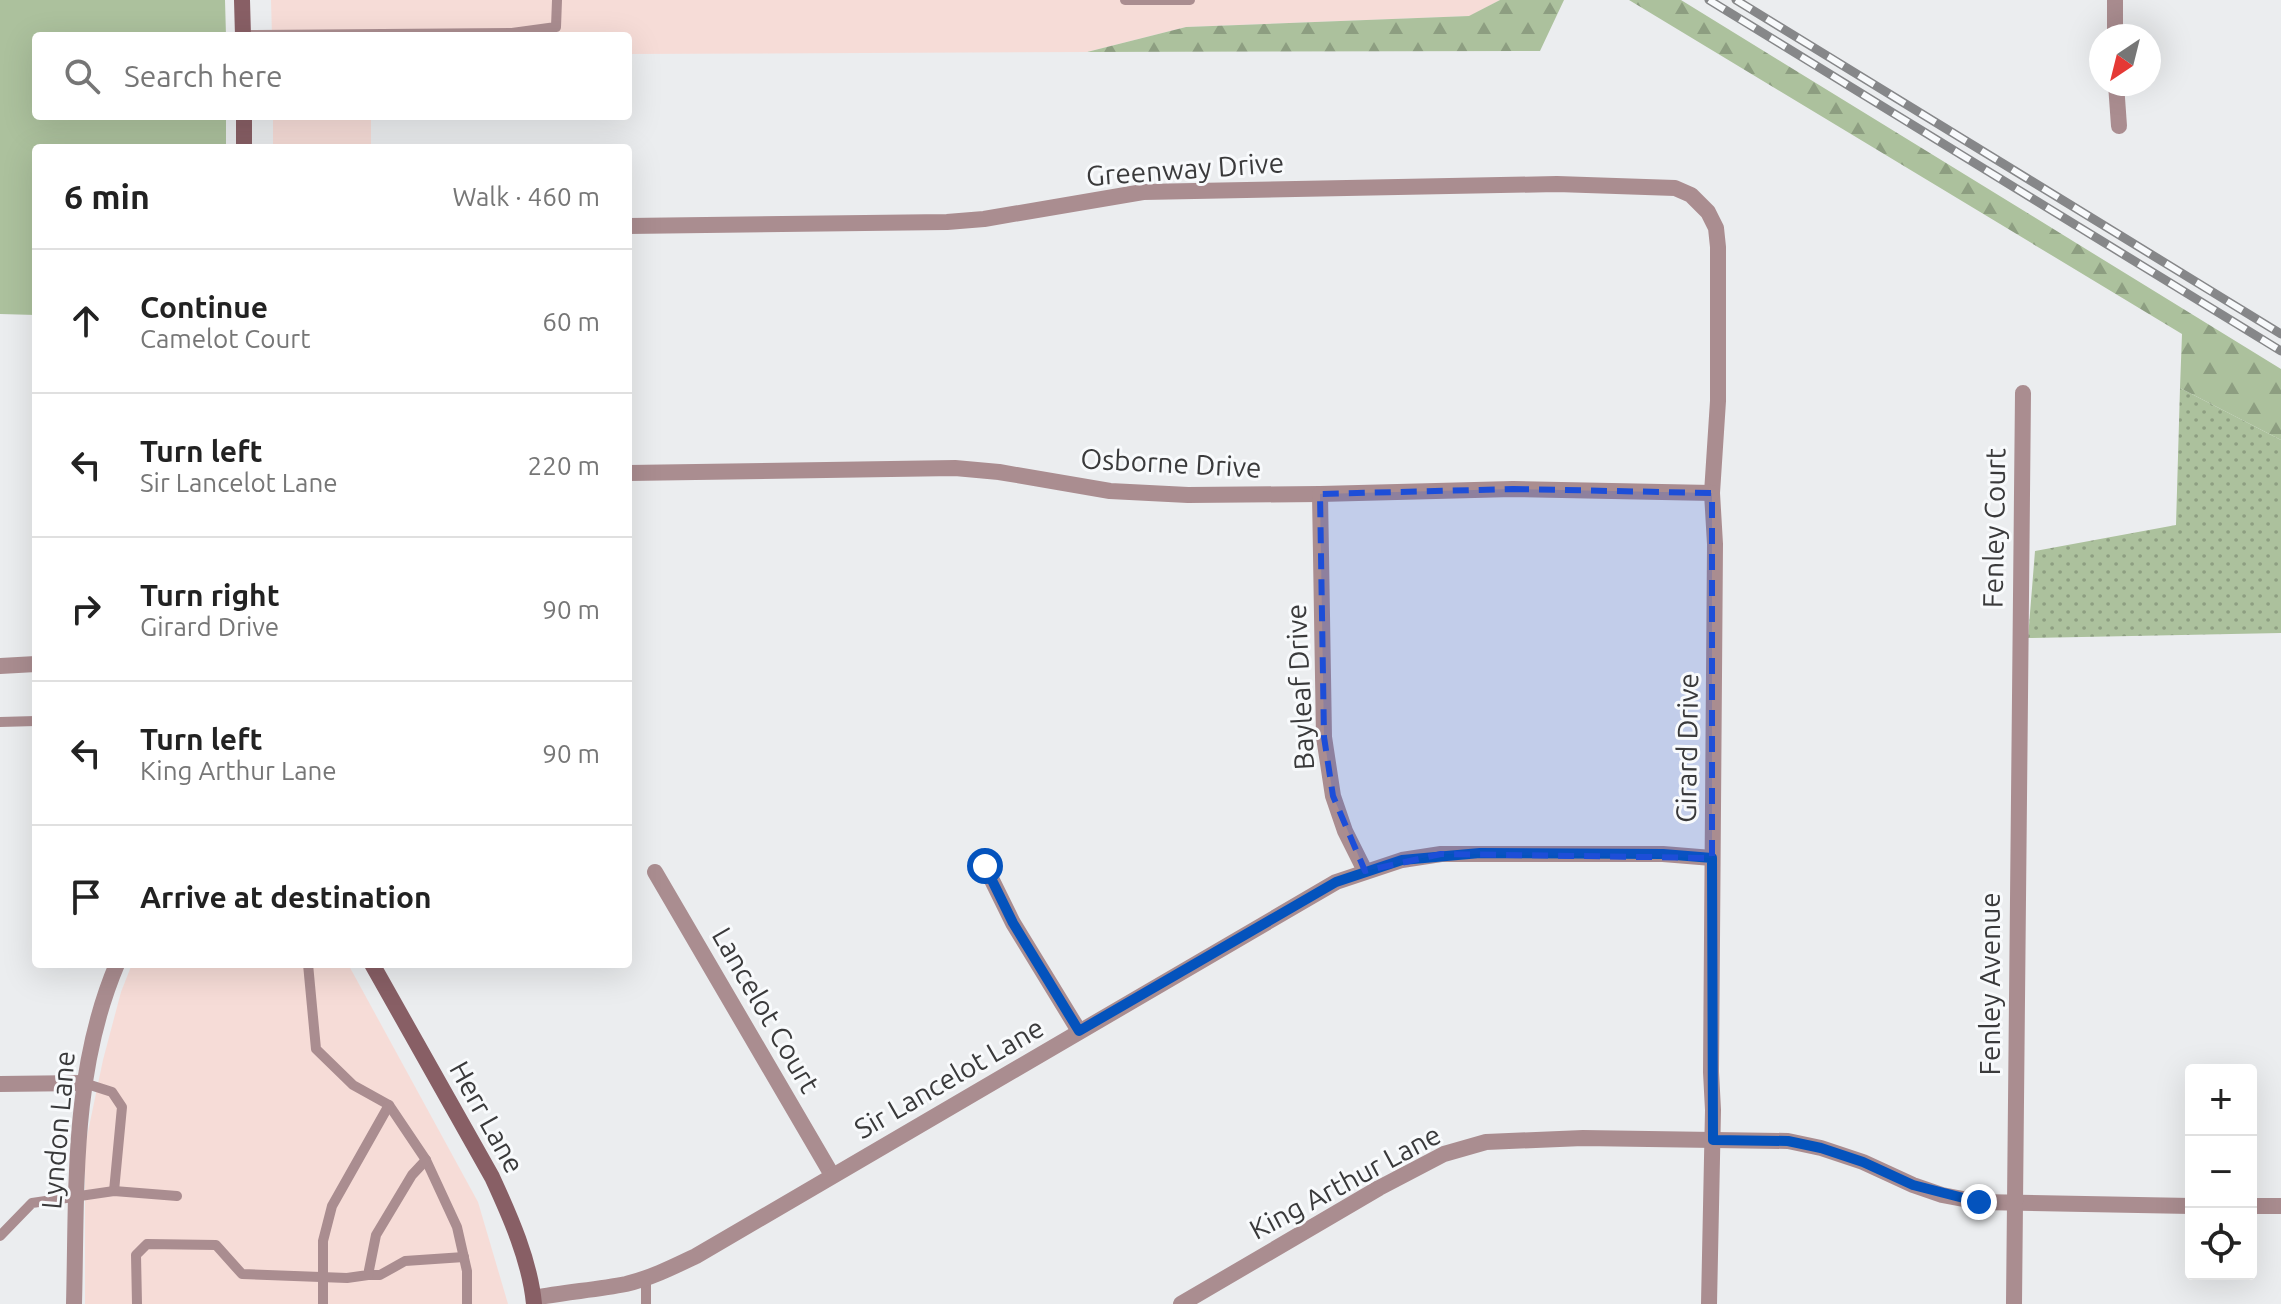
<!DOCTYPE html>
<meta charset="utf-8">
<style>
body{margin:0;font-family:Ubuntu,sans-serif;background:#f6f6f6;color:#222}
.controls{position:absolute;right:24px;bottom:24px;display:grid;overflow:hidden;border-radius:8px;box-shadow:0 8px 32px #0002}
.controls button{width:72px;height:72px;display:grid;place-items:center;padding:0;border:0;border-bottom:2px solid #e0e0e0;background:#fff;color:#222;font:40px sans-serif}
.compass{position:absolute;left:2089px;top:24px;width:72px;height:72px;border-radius:50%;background:#fff;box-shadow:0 8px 32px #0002;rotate:215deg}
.stop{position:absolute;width:24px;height:24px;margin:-18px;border:6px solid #0453bd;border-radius:50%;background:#fff}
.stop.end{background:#0453bd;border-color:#fff;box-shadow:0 2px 8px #0008}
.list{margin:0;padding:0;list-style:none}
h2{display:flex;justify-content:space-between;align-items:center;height:104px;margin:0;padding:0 32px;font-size:34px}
h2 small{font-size:26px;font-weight:400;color:#767676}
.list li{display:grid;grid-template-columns:52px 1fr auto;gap:24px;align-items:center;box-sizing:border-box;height:144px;padding:0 32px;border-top:2px solid #e0e0e0}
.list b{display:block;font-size:30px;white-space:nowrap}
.list p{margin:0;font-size:26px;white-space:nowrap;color:#767676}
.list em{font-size:26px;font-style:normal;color:#767676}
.icon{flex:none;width:44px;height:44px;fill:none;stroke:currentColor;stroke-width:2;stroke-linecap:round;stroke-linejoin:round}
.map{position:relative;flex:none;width:2281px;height:1304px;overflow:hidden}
.search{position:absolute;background:#fff;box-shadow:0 8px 32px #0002;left:32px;top:32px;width:600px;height:88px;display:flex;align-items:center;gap:20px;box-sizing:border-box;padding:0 28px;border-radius:8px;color:#767676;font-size:30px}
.panel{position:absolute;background:#fff;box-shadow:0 8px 32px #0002;left:32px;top:144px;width:600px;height:824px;border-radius:8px}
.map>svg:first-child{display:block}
.commercial{fill:#f6dcd7}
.grass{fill:url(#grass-dots)}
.forest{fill:url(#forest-firs)}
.park{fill:#acc19d}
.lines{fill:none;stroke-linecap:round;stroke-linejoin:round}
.service{stroke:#aa8d90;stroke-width:10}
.minor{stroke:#aa8d90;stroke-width:16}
.secondary{stroke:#885f65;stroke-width:16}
.rail-casing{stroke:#868789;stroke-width:9}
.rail{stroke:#f8fafc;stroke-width:6;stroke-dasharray:18;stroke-linecap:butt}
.route{stroke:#0453bd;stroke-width:10}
.marked{fill:#1d4ed8;fill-opacity:0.2;stroke:#1d4ed8;stroke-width:6;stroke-dasharray:16 10;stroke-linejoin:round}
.labels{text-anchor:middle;stroke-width:6;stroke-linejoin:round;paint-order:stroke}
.street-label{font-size:28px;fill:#3a3a3b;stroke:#f8fafc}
</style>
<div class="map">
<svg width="2281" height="1304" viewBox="0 0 2281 1304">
<defs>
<pattern id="grass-dots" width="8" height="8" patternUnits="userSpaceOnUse" patternTransform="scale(2)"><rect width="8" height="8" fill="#acc19d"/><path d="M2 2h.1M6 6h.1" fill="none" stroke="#8d9e81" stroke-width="1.8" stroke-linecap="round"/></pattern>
<pattern id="forest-firs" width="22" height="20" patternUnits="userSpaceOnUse" patternTransform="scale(2)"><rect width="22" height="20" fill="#acc19d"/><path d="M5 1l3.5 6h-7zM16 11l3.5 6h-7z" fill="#8d9e81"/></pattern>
</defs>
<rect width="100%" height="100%" fill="#ebedef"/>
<g class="commercial">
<polygon points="271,0 1500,0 1470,16 1186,27 1087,52 628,54 628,36 272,36"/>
<rect x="273" y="116" width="98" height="32"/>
<polygon points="132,964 348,964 478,1202 508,1304 85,1304 85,1146 103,1060 121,992"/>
</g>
<polygon class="grass" points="2180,388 2281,440 2281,633 2028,638 2035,551 2176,525"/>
<g class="forest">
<polygon points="1500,0 1564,0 1540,51 1087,52 1186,27 1469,16"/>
<polygon points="1629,0 1681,0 2281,369 2281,440 2180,388 2182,334"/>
</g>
<polygon class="park" points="0,0 225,0 226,36 36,36 36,116 226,116 226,148 36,148 36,315 0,314"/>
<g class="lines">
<g class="service">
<polyline points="1125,0 1190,0"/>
<polyline points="243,35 512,33 556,27 557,0"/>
<polyline points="0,722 36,721"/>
<polyline points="308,964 316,1049 353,1085 389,1105 426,1160 457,1227 467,1271 467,1304"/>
<polyline points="84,1083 112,1092 122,1107 114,1191"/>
<polyline points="0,1236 32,1203 114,1191 177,1196"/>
<polyline points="368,1275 380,1275 405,1261 464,1257"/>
<polyline points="646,1278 646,1304"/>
<polyline points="137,1304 136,1255 147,1244 216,1245 242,1274 347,1278 368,1275 376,1235 412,1175 426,1160"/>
<polyline points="323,1304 323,1241 332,1206 389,1105"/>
</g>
<g class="minor">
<polyline points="2115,0 2115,36"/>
<polyline points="2116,84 2119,126"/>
<polyline points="628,226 947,222 984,219 1143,192 1557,184 1675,188 1691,195 1708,212 1716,228 1718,247 1718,401 1712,493 1715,544 1711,1072 1713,1110 1709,1304"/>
<polyline points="628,473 955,468 999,472 1110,491 1188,495 1320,494 1513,489 1712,493"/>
<polyline points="1320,494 1324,737 1333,796 1345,831 1365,871"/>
<polyline points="0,666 36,664"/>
<polyline points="985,866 1013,923 1079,1031"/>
<polyline points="655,872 832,1175"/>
<polyline points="0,1084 84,1083"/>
<polyline points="2251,1206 2281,1206"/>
<path d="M534 1298C564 1292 596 1290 626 1284 651 1278 673 1267 696 1256L1336 882 1402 860 1441 854H1663L1712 858"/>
<path d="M74 1304C77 1189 71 1072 117 964"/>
<polyline points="1181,1304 1379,1188 1444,1154 1486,1142 1583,1138 1788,1141 1821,1148 1863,1162 1913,1185 1942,1195 1979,1202 2191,1206"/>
<polyline points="2014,1304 2023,393"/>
</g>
<g class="secondary">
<polyline points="242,0 243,36"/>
<polyline points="244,116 244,148"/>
<path d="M372 964 492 1177C510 1216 530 1261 534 1304"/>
</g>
<g class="rail-casing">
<g id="rail">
<polyline points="1709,0 2281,351"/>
<polyline points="1736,0 2281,334"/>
</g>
</g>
<use href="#rail" class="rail"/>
</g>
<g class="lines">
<polyline class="route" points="985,866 1013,923 1079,1031 1336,882 1402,860 1480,853 1663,854 1712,858 1713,1140 1788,1141 1821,1148 1863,1162 1913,1185 1979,1202"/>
</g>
<path class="marked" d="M1513 489 1712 493V858L1441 854 1365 871 1333 796 1324 737 1320 494Z"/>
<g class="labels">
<g class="street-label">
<text transform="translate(1185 169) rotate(-4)" y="10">Greenway Drive</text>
<text transform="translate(1171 463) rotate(3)" y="10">Osborne Drive</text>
<text transform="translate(1994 528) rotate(-89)" y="10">Fenley Court</text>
<text transform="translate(1300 687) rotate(-93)" y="10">Bayleaf Drive</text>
<text transform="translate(1687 748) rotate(-89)" y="10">Girard Drive</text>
<text transform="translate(1990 984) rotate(-90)" y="10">Fenley Avenue</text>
<text transform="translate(766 1010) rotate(60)" y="10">Lancelot Court</text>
<text transform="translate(949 1078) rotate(-30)" y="10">Sir Lancelot Lane</text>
<text transform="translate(487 1117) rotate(61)" y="10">Herr Lane</text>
<text transform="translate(58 1130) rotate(-85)" y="10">Lyndon Lane</text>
<text transform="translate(1345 1182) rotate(-28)" y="10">King Arthur Lane</text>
</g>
</g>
</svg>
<div class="controls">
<button>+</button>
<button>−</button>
<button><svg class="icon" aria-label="locate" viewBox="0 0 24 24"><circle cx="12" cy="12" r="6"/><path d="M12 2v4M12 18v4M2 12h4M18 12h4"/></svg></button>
</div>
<svg class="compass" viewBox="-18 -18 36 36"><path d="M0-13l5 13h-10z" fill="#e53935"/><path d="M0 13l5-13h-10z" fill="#767676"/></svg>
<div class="stop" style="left:985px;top:866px"></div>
<div class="stop end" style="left:1979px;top:1202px"></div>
<div class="search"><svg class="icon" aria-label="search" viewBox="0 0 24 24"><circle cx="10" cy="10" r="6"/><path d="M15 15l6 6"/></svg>Search here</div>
<section class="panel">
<h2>6 min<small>Walk · 460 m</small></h2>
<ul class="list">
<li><svg class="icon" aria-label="ahead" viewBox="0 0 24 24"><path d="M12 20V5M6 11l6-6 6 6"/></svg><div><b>Continue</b><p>Camelot Court</p></div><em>60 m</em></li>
<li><svg class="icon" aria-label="left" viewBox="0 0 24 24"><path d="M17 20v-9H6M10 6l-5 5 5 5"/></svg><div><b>Turn left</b><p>Sir Lancelot Lane</p></div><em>220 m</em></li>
<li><svg class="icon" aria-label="right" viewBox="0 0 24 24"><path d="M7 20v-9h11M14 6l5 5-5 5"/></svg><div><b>Turn right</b><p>Girard Drive</p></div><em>90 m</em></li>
<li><svg class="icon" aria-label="left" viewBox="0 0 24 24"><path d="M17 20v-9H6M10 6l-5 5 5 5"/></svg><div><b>Turn left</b><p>King Arthur Lane</p></div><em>90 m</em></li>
<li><svg class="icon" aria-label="arrive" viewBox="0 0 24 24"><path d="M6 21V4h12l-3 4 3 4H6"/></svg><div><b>Arrive at destination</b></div></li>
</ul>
</section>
</div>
